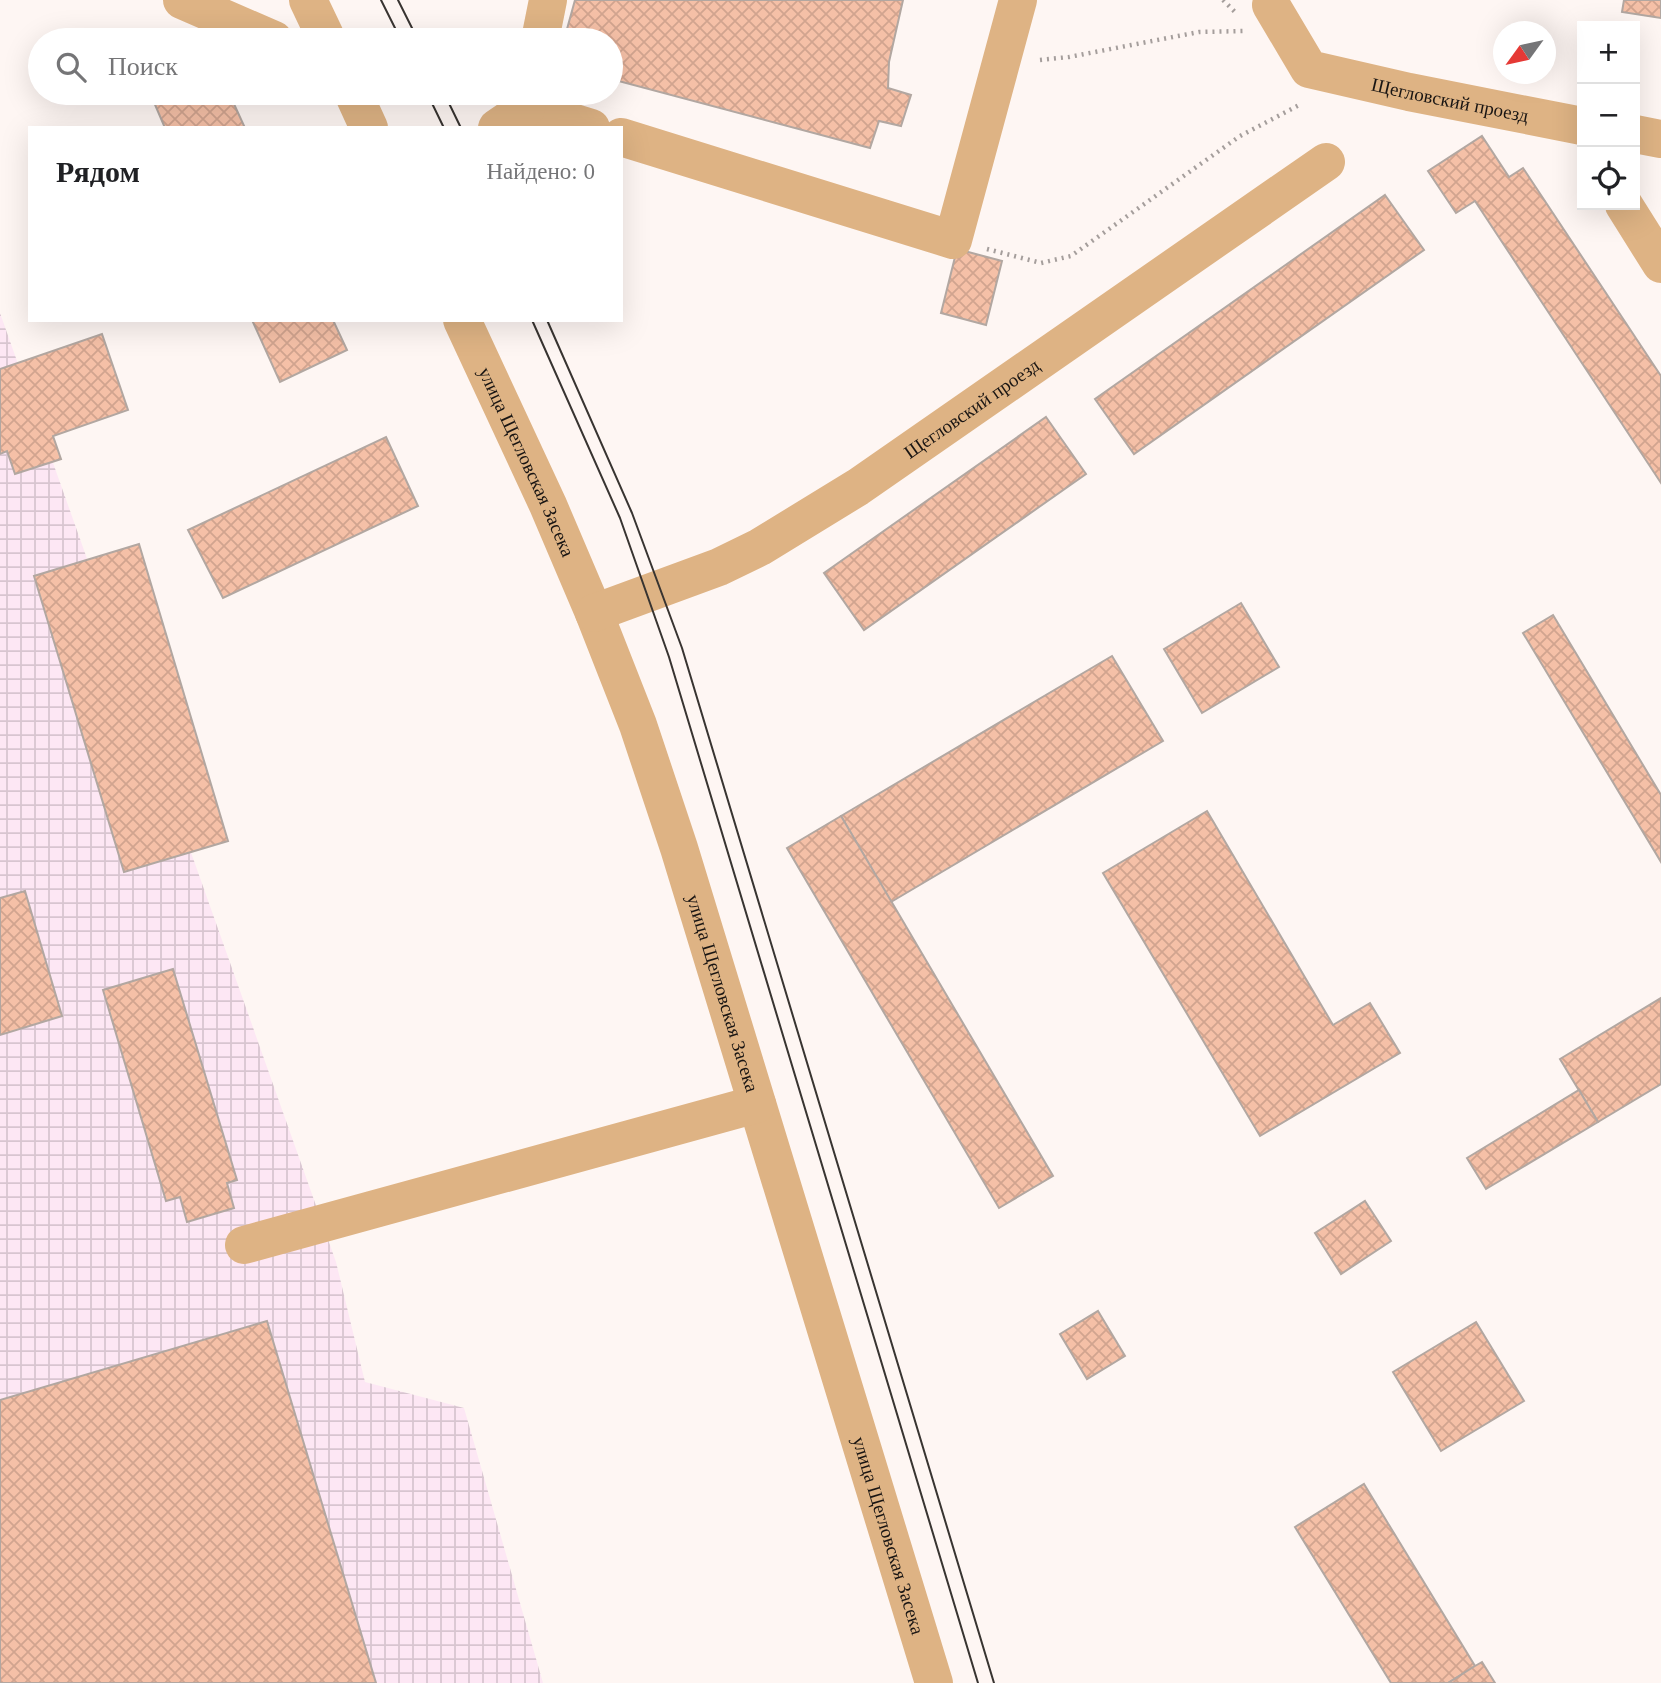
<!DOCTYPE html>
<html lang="ru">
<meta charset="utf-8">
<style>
body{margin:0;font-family:"Times New Roman",serif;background:#f6f6f6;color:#202124}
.controls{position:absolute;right:21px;top:21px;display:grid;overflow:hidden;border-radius:0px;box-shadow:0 7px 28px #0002}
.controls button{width:63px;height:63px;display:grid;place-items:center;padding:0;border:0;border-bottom:2px solid #e0e0e0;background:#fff;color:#202124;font:35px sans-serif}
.compass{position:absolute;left:1493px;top:21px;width:63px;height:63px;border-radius:50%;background:#fff;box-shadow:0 7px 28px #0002;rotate:237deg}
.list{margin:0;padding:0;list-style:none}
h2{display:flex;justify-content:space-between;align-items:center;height:91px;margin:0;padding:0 28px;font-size:30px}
h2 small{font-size:23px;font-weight:400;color:#757577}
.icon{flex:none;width:38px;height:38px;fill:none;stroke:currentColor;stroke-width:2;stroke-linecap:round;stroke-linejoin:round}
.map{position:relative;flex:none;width:1661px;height:1683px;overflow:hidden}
.search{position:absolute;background:#fff;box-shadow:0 7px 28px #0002;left:28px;top:28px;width:595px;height:77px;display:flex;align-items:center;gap:18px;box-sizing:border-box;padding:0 24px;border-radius:38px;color:#757577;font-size:26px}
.panel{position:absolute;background:#fff;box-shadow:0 7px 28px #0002;left:28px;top:126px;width:595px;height:196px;border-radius:0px}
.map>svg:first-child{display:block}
.industrial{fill:url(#industrial-grid)}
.building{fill:url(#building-cross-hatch);stroke:#b2a7a1;stroke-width:2}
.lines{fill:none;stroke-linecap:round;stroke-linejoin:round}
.path{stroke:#a59e9c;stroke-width:4.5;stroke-dasharray:2 5;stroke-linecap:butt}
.minor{stroke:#deb384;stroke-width:38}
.tram{stroke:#383431;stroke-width:2}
.labels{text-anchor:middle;stroke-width:6;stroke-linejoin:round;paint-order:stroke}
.street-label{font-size:19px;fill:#191513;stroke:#fff}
</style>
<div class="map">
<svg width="1661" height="1683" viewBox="0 0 1661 1683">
<defs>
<pattern id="industrial-grid" width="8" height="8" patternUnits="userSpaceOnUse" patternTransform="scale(1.75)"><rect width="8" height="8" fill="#fde7f4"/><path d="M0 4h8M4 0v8" fill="none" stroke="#d8c5d0"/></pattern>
<pattern id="building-cross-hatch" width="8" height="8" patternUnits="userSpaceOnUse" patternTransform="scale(1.75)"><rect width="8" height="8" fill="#f5c0a7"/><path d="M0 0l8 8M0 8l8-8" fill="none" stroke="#d1a48f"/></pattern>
</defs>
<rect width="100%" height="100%" fill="#fef6f3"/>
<polygon class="industrial" points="0,313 336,1262 365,1382 464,1408 543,1683 0,1683"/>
<g class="building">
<polygon points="575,0 903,0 889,62 888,88 911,95 901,126 879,121 870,148 611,79 611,40 564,40"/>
<polygon points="1624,0 1661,0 1661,18 1622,12"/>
<polygon points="169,93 229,93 245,128 165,128 153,100"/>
<polygon points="1482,136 1509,177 1523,168 1661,376 1661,483 1475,201 1456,213 1428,171"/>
<polygon points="1385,195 1424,250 1134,454 1095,399"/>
<polygon points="957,249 1002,261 986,325 941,313"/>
<polygon points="252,320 333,320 347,350 280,382"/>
<polygon points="102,334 128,410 53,436 61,459 15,474 7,451 0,454 0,369"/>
<polygon points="1046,417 1086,474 864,630 824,573"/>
<polygon points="386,437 418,506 223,598 188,530"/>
<polygon points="139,544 228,841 124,872 34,576"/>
<polygon points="1241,603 1279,667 1202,713 1164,649"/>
<polygon points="1553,615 1661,795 1661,862 1523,633"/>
<polygon points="1112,656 1163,741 891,902 841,816"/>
<polygon points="1207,811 1333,1025 1370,1003 1400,1053 1260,1136 1103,873"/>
<polygon points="841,816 1053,1176 999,1208 787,848"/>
<polygon points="25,891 62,1016 0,1035 0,898"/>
<polygon points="173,969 237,1180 227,1183 234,1208 187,1222 180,1197 166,1201 103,990"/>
<polygon points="1661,998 1661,1084 1598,1122 1560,1059"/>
<polygon points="1579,1090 1598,1122 1486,1189 1467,1158"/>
<polygon points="1365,1201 1391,1241 1341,1274 1315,1233"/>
<polygon points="1098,1311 1125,1356 1087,1379 1060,1334"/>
<polygon points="267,1321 376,1683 0,1683 0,1400"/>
<polygon points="1476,1322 1524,1401 1441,1451 1393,1372"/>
<polygon points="1364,1484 1475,1666 1448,1683 1391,1683 1295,1527"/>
<polygon points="1482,1662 1495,1683 1448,1683 1475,1666"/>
</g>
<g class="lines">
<g class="path">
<polyline points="1223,0 1235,12"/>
<polyline points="1040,60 1069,57 1199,32 1246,31"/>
<polyline points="987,249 1041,263 1071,256 1240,136 1301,104"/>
</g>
<g class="minor">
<polyline points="182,0 274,40"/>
<polyline points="308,0 327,40"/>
<path id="s1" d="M1271 5 1309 69 1409 92 1582 126"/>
<polyline points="540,40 548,0"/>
<polyline points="353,93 369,128"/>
<polyline points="526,108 591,128"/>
<polyline points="497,128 526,108 529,93"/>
<polyline points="1635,134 1661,139"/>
<polyline points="621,137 953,240 1018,0"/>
<polyline points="1624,205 1661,264"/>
<path id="s2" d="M462 320 548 505 594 613 638 725 679 848 934 1683"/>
<path id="s3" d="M594 613 719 567 760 547 858 487 1326 162"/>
<polyline points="244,1245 757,1104"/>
</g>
<g class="tram">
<polyline points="381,0 401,40"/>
<polyline points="398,0 418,40"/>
<polyline points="427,93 444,128"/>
<polyline points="444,93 461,128"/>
<polyline points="532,320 620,518 669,657 978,1683"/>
<polyline points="547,320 632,513 682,648 994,1683"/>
</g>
</g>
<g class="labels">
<g class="street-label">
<text dy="7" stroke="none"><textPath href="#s1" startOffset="219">Щегловский проезд</textPath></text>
<text dy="7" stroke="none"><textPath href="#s3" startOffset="432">Щегловский проезд</textPath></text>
<text dy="7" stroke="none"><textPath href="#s2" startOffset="156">улица Щегловская Засека</textPath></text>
<text dy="7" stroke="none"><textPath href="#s2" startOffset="723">улица Щегловская Засека</textPath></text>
<text dy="7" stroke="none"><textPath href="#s2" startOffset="1290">улица Щегловская Засека</textPath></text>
</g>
</g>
</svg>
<div class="controls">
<button>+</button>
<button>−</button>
<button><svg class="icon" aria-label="locate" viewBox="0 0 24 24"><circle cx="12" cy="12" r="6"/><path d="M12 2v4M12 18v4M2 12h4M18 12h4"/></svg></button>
</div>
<svg class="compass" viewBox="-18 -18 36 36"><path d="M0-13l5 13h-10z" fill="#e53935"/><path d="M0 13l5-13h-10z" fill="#757577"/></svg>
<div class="search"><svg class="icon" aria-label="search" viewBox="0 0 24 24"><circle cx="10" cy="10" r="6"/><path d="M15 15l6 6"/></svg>Поиск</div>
<section class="panel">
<h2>Рядом<small>Найдено: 0</small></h2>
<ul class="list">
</ul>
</section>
</div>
